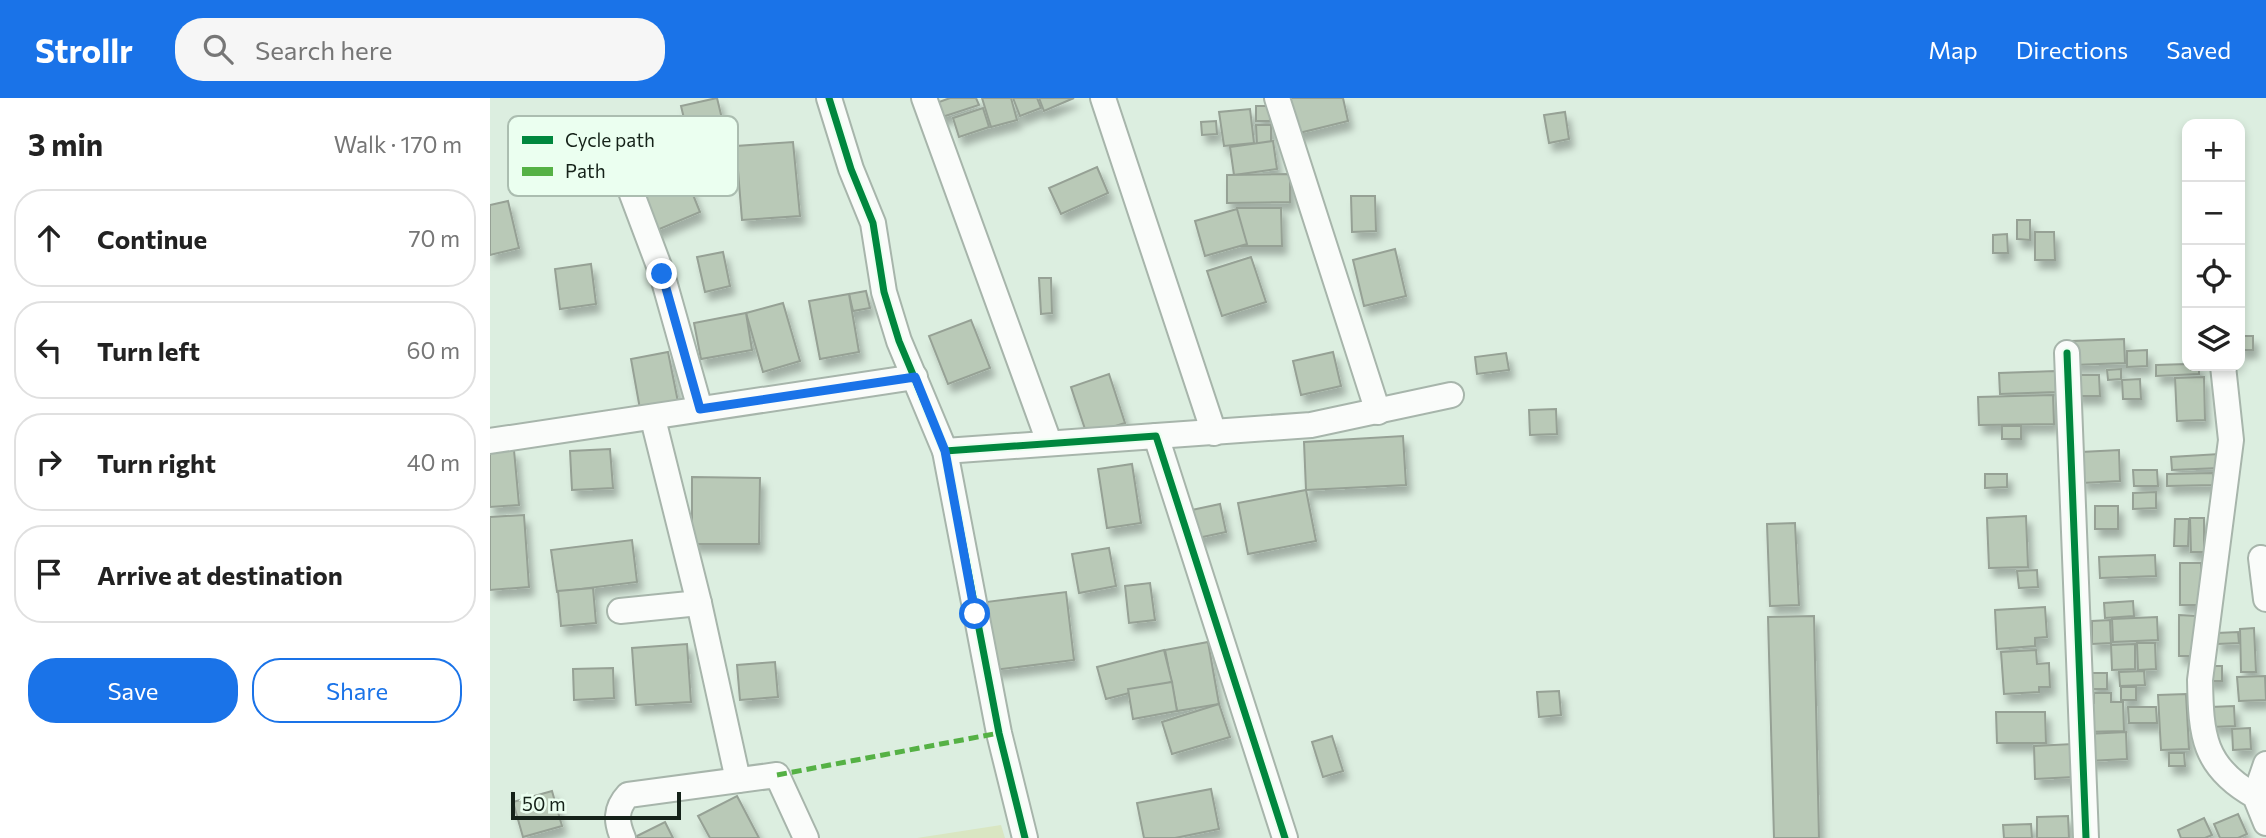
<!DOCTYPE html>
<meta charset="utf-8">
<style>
body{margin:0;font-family:Commissioner,sans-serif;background:#f6f6f6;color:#222}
.controls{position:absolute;right:21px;top:21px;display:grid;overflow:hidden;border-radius:14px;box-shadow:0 4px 10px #0003}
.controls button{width:63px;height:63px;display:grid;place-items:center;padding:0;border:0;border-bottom:2px solid #e0e0e0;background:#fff;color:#222;font:35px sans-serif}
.scale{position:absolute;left:21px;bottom:18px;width:170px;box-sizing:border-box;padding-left:7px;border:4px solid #152219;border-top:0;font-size:19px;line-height:24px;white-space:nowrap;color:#152219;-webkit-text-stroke:5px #ebfff0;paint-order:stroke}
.stop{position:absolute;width:21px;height:21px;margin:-16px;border:5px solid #1a73e8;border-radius:50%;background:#fff}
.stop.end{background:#1a73e8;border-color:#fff;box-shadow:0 2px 7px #0008}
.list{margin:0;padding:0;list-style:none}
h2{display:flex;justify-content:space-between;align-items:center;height:91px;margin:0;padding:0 28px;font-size:30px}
h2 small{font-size:23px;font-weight:400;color:#767676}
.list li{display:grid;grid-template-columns:46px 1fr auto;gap:21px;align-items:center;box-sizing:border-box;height:98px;margin:0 14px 14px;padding:0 14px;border:2px solid #e0e0e0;border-radius:28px}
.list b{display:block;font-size:26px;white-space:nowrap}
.list em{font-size:23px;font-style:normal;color:#767676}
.actions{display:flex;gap:14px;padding:21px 28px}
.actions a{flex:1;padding:16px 0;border:2px solid #1a73e8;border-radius:28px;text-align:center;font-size:24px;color:#1a73e8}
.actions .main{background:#1a73e8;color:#fff}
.icon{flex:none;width:38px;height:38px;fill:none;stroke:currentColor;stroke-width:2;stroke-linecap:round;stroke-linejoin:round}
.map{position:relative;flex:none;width:1776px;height:740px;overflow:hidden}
header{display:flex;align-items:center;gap:42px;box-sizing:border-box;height:98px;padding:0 35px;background:#1a73e8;color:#fff}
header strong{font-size:33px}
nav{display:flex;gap:38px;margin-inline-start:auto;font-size:24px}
.search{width:490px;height:63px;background:#f6f6f6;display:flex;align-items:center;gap:18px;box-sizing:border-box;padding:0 24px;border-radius:28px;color:#767676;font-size:26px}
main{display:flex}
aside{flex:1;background:#fff}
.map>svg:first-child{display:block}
.green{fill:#d9e6c2}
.building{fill:#b9c9b7;stroke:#96a195;stroke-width:2;filter:url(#shadow)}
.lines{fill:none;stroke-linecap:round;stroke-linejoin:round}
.minor-casing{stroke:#a7b5ab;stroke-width:28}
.minor{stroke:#fafcfa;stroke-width:24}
.quiet{stroke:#55b145;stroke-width:5;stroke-dasharray:10 5;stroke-linecap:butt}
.cycleway-casing{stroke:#ebfff0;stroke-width:11}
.cycleway{stroke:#00873e;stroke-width:7}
.route{stroke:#1a73e8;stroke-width:9}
.key{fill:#ebfff0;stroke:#abbdb0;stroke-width:2}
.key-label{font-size:19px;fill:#152219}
</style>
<header>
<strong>Strollr</strong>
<div class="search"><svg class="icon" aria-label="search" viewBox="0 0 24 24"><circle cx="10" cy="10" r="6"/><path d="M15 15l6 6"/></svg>Search here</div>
<nav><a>Map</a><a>Directions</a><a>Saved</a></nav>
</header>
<main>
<aside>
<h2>3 min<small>Walk · 170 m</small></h2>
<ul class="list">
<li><svg class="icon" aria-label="ahead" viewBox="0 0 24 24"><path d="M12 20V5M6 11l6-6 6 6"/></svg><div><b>Continue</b></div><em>70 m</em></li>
<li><svg class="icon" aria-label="left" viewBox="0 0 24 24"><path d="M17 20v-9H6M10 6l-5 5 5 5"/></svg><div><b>Turn left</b></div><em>60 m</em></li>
<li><svg class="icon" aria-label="right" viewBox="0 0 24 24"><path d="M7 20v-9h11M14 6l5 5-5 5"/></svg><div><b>Turn right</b></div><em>40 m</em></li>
<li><svg class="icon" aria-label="arrive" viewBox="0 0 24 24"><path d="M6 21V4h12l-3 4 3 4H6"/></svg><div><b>Arrive at destination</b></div></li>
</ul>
<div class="actions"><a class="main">Save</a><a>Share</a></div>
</aside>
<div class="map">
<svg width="1776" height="740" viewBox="0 0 1776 740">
<defs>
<filter id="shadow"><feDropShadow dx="4.5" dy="8" stdDeviation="3.5" flood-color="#0004"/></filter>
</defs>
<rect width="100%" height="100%" fill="#dceee0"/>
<polygon class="green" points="511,727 515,740 427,740"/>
<g class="building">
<polygon points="227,0 233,25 197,33 191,8"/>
<polygon points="460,0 486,0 489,7 443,22 438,8"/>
<polygon points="492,0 521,0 527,22 501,29"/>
<polygon points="523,0 547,0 551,10 530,18"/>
<polygon points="549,0 584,0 554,13"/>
<polygon points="796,0 853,0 858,23 805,36"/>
<rect x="766" y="8" width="14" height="15"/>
<polygon points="493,10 499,29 469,39 463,20"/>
<polygon points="760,11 764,45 734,48 729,14"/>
<polygon points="1075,14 1079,41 1059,45 1054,17"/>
<polygon points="726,23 727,36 712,37 711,24"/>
<polygon points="766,27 781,27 781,46 767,46"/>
<polygon points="783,43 787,71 744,77 740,49"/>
<polygon points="303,44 310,118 252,122 246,48"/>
<polygon points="607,69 618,95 571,116 559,90"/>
<polygon points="800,76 800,104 737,105 737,77"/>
<polygon points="195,77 210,114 160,135 144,98"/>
<polygon points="861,98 885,98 886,133 862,134"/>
<polygon points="18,103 29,150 0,157 0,107"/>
<polygon points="747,110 791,110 792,148 747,148"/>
<polygon points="747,111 757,146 715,158 705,123"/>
<polygon points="1527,122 1540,122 1540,142 1527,141"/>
<polygon points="1545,134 1564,134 1565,162 1545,162"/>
<polygon points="1517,136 1518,155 1503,155 1503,137"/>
<polygon points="905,151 916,198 874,208 863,162"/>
<polygon points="233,154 240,188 215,194 207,159"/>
<polygon points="761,159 776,204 732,218 717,173"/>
<polygon points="101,166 106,206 70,211 65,171"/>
<polygon points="549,180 561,180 562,215 551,216"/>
<polygon points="376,193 380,210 363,213 359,196"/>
<polygon points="359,196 369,254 330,261 319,203"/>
<polygon points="293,205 310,263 273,274 256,215"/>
<polygon points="256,215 262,252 211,261 204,225"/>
<polygon points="481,222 500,270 458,286 439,238"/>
<rect x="1750" y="238" width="13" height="14"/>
<polygon points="1634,241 1635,265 1583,267 1582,243"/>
<polygon points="1657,252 1657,268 1637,269 1637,253"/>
<polygon points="178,254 188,304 150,311 141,261"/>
<polygon points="843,254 851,288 811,297 803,263"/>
<polygon points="1016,255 1019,272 987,276 985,259"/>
<polygon points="1697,266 1709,268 1709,276 1666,278 1666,267"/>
<polygon points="1631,271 1631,281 1618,282 1617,272"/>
<polygon points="1565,273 1566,294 1510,296 1509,275"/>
<polygon points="619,276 635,325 597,337 581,289"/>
<polygon points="1585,277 1609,277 1610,298 1585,298"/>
<polygon points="1714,279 1715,322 1687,323 1685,280"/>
<polygon points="1650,281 1651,301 1633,301 1632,282"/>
<polygon points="1563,297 1564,326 1489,327 1488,299"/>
<polygon points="1066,311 1067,336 1040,337 1039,312"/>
<rect x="1512" y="328" width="19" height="13"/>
<polygon points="913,338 916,387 816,392 814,344"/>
<polygon points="120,351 123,390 82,392 80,353"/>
<polygon points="24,352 29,407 0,409 0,354"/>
<polygon points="1629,352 1630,383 1592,385 1591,354"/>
<polygon points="1729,356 1729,370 1682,372 1681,359"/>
<polygon points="642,366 651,425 617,430 608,371"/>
<polygon points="1643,372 1667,372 1668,388 1644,388"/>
<polygon points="1723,375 1723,387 1677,388 1677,376"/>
<polygon points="1495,376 1517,376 1517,389 1495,390"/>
<polygon points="202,379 270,380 269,446 202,446"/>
<polygon points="816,392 826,443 758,456 748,405"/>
<polygon points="1666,394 1666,410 1643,411 1643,395"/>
<polygon points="730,406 736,434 703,441 697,413"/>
<rect x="1605" y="408" width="23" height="23"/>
<polygon points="34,417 39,489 0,492 0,419"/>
<polygon points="1536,418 1538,469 1499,470 1497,420"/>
<polygon points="1700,420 1714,420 1714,454 1701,454"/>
<polygon points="1685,421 1699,421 1698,448 1684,448"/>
<polygon points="1305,425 1309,507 1280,508 1277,426"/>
<polygon points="142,442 147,484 67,494 61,452"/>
<polygon points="619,450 626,488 589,495 582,456"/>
<polygon points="1665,457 1666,478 1610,480 1609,459"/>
<polygon points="1690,465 1711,465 1712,507 1690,507"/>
<polygon points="1547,472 1548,489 1529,490 1527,473"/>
<polygon points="660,485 665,522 639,525 635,488"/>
<polygon points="103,490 106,525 71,528 68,493"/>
<polygon points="576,494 584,562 504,572 496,504"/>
<polygon points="1643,503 1644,518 1615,520 1614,505"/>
<polygon points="1555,509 1557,539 1545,540 1545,548 1507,551 1505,512"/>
<polygon points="1689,517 1706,518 1705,558 1689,558"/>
<polygon points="1324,518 1329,740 1284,740 1278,519"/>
<polygon points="1667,519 1668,542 1623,544 1622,521"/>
<polygon points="1620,522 1621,545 1602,546 1602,523"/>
<polygon points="1764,530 1766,574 1751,574 1750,531"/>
<polygon points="1748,534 1749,545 1727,546 1727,535"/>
<polygon points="718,544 729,606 687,613 675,552"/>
<polygon points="1647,545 1665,545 1666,571 1648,572"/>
<polygon points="197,546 201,604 146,607 142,550"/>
<polygon points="1645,546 1645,571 1622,572 1621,547"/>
<polygon points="674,552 682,584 616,601 607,569"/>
<polygon points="1546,552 1547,566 1559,565 1560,589 1549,589 1549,594 1514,596 1511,554"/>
<polygon points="285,564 288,599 250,602 247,567"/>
<rect x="1716" y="568" width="16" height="15"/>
<polygon points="123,570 124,600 84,602 83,571"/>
<polygon points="1654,573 1655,587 1630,588 1629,574"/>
<rect x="1600" y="575" width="17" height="16"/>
<polygon points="1775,578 1776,602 1749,603 1747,579"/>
<polygon points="682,584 687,613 643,621 638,591"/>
<rect x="1631" y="589" width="15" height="13"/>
<polygon points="1069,593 1071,617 1049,619 1047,594"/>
<polygon points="1604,595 1621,595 1621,604 1633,604 1634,633 1592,634 1591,605 1604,605"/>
<polygon points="1696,596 1699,651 1671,652 1668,597"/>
<polygon points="729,606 740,639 682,656 672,624"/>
<polygon points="1744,608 1745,628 1722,629 1721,609"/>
<polygon points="1638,609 1666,609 1667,625 1639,625"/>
<polygon points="1506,614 1555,614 1556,645 1507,645"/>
<polygon points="1760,630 1761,651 1743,652 1742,631"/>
<polygon points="1636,634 1637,661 1598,663 1597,636"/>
<polygon points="842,638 853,673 833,679 822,644"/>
<polygon points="1583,646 1584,679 1545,681 1544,648"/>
<polygon points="1679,655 1694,655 1695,668 1679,668"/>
<polygon points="721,691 729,731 685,740 654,740 647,705"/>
<polygon points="62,693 72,728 33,739 23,704"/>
<polygon points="247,698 269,740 220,740 208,718"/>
<polygon points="1748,716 1757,736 1748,740 1730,740 1724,726"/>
<polygon points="1578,718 1579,740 1547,740 1547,719"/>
<polygon points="1714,720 1722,737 1715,740 1691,740 1688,732"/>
<polygon points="175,724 183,740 143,740"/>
<polygon points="1541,726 1542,740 1514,740 1513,727"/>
</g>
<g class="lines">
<g class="minor-casing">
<g id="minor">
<polyline points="339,0 361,71 383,125 394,194 409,243 455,353 509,635 535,740"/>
<polyline points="434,0 559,344"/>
<polyline points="613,0 724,335"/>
<polyline points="787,0 888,314"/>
<polyline points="122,43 172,176 210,311"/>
<polyline points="1577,255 1596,740"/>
<path d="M1733 268 1741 342 1710 582C1711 637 1713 669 1765 698L1776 725"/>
<polyline points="163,321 209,505 248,682"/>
<polyline points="666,338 821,327 961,297"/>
<polyline points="0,343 425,279"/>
<polyline points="455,353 666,338 795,740"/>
<polyline points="1771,460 1776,501"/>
<polyline points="130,513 209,505"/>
<polyline points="1765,698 1776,666"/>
<path d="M133 740C126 724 125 711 138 697L287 677 316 740"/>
</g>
</g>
<use href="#minor" class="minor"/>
<polyline class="quiet" points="287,677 509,635"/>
<g class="cycleway-casing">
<g id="cycleway">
<polyline points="339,0 361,71 383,125 394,194 409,243 455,353 509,635 535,740"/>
<polyline points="1577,255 1596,740"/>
<polyline points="455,353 666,338 795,740"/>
</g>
</g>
<use href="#cycleway" class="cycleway"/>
</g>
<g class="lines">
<polyline class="route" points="172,176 210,311 425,279 455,353 485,516"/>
</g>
<rect x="18" y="18" width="230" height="80" rx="10" class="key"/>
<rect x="32" y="38" width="31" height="8" fill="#00873e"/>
<rect x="32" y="69" width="31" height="9" fill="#55b145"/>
<g class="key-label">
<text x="75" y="49">Cycle path</text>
<text x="75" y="80">Path</text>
</g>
</svg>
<div class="controls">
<button>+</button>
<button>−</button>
<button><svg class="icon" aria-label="locate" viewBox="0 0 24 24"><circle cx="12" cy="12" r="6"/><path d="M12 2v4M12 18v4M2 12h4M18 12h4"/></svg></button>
<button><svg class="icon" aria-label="layers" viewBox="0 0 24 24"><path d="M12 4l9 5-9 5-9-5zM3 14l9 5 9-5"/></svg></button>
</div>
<div class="scale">50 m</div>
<div class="stop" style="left:485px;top:516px"></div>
<div class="stop end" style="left:172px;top:176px"></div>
</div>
</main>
